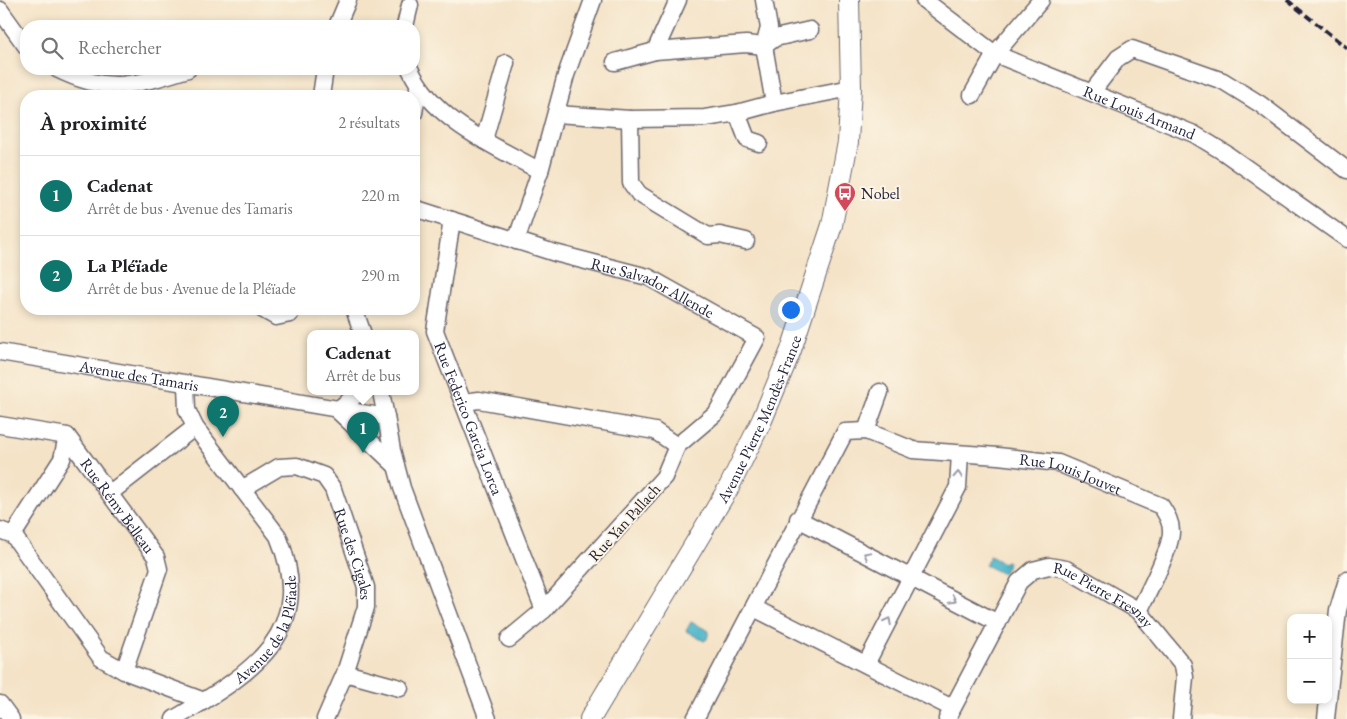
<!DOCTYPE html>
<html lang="fr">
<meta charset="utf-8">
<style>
body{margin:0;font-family:"EB Garamond",serif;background:#f2f2f2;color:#202124}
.controls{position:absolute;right:15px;bottom:15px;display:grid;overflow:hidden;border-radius:10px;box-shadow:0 2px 8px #0003}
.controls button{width:45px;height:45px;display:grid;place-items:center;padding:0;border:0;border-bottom:1px solid #e0e0e0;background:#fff;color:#202124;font:25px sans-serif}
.you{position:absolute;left:790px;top:309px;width:18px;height:18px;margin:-12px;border:4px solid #fff;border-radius:50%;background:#1a73e8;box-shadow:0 0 0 8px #1a73e833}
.badge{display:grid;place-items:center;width:32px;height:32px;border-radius:50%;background:#0f766e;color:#fff;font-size:16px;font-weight:700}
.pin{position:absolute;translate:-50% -41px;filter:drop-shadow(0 1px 2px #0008)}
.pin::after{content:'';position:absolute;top:26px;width:18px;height:15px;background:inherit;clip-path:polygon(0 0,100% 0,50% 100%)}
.popup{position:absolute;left:307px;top:330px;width:112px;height:65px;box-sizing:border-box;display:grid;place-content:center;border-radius:10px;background:#fff;filter:drop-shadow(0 1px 4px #0005);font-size:16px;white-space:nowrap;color:#757577}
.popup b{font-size:19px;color:#202124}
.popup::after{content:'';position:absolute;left:50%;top:100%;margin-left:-10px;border:10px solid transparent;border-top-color:#fff}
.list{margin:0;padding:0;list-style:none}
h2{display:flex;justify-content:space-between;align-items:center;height:65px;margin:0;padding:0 20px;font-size:21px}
h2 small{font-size:16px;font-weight:400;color:#757577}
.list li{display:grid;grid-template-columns:32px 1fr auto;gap:15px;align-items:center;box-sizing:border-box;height:80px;padding:0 20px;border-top:1px solid #e0e0e0}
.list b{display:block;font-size:19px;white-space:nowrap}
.list p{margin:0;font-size:16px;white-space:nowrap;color:#757577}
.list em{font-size:16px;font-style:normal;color:#757577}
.icon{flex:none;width:28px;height:28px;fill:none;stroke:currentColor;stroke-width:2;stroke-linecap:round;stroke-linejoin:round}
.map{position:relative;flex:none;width:1347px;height:719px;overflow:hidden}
.search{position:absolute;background:#fff;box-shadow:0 2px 8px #0003;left:20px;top:20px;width:400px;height:55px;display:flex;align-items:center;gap:12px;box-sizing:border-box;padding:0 18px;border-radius:20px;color:#757577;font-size:19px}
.panel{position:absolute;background:#fff;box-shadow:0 2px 8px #0003;left:20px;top:90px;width:400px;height:225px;border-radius:20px}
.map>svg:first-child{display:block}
.water{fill:#4bb6c9;stroke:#366c82}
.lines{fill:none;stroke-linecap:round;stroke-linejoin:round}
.minor-casing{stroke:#6c666c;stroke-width:19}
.tertiary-casing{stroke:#6c666c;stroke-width:22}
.minor{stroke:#fff;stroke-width:16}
.tertiary{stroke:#fff;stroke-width:20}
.rail{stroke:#22223b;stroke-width:4;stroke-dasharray:8 4;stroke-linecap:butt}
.oneway{stroke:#9c9ca7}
.labels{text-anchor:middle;stroke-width:4;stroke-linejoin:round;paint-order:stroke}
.street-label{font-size:16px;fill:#22223b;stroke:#fcf5e5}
.poi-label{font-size:16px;fill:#22223b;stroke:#fcf5e5;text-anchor:start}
</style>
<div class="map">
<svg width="1347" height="719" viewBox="0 0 1347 719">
<rect width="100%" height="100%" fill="#fcf5e5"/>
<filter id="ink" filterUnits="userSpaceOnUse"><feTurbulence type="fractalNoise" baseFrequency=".02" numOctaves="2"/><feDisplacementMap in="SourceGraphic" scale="10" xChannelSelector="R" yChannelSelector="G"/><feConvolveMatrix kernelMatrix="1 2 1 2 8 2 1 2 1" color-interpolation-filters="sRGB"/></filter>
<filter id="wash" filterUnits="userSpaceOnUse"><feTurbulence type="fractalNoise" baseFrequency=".0096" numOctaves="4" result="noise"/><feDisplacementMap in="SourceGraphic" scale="20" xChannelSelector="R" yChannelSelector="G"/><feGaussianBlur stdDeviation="1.12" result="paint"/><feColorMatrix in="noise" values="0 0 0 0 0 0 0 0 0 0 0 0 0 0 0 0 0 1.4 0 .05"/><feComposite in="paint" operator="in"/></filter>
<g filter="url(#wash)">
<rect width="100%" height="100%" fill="#f4e3c7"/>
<g class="water">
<polygon points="990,556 1003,563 1006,561 1009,562 1003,574 985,565"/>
<polygon points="691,622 709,631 707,639 704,641 686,631"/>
</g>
</g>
<g filter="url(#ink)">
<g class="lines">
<g class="minor-casing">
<g id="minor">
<polyline points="764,0 769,28 764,46 774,103"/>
<path id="s1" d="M924 0 995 54 1194 134 1225 153 1347 239"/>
<polyline points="0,10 26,46"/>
<polyline points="337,26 348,0"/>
<polyline points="405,26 410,5"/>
<polyline points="655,51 746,44 764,46 775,38 810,30"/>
<polyline points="615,62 655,51 678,0"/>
<path d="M57 69C109 95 136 85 188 69"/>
<path d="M410 69C434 121 493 145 540 171"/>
<polyline points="1092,92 1118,58 1132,49 1223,81 1260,104 1347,170"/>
<polyline points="972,95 995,54 1041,0"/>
<polyline points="321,96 325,69"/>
<polyline points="414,113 418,88"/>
<polyline points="737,113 747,139 759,143"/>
<polyline points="556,114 630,119 705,118 737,113 774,103 851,88"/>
<polyline points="630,119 631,183 639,194 708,236 720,235 746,241"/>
<polyline points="484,140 506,63"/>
<path id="s2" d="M414 208 555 253 648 277 757 338 717 412 677 446"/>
<path id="s3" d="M452 220 435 331 544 610"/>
<polyline points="516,241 540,171 566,75 593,0"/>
<polyline points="262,309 276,317 290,314"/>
<polyline points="354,309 363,334"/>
<path id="s4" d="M0 352 386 417 392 450 402 488 488 719"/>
<polyline points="381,392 386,417"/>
<polyline points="464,402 479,400 655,431 677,446 664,477 544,610 509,639"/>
<polyline points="337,410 396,466"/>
<polyline points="337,410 360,392"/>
<path id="s5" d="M0 425 67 436 156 557 159 569 124 671"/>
<polyline points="866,431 880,392"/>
<path id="s6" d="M242 489 279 467 297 466 324 476 333 489 366 587V607L345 673 325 719"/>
<polyline points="110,493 195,427"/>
<polyline points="798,519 998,623"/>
<polyline points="0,530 13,535 101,658 124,671 204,701"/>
<polyline points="13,535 62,459 67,436"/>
<polyline points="754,608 952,708"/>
<polyline points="866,664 958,487 960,454"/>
<polyline points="345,673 400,688"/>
<polyline points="1328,699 1338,610 1347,580"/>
<polyline points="0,704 11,719"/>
<path id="s7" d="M174 719C249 674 319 635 278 536L195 427 187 410 186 385"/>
<path id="s8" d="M695 719 845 432 866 431 913 450 998 456 1058 463 1161 506C1166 514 1171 521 1171 531 1172 547 1147 595 1139 611"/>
<path id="s9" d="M947 719 1019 582 1033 570 1049 566 1066 569 1139 611 1183 665 1185 677 1181 719"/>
<polyline points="1326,719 1328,700"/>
</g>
</g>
<g class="tertiary-casing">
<g id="tertiary">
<path id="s10" d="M590 719 729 487 762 420 791 350 832 225 848 142 851 88 849 0"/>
</g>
</g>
<use href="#minor" class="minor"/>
<use href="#tertiary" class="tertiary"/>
<polyline class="rail" points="1287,0 1347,48"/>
</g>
<defs><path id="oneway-chevron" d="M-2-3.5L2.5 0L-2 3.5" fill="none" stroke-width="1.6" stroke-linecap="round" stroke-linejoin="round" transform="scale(1.25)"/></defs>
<g class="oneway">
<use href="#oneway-chevron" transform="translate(958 475) rotate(-87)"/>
<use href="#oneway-chevron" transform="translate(867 555) rotate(-152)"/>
<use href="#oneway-chevron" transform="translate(953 600) rotate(27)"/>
<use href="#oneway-chevron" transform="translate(888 621) rotate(-63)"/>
</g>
</g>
<defs>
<g id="bus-pin" transform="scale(1.125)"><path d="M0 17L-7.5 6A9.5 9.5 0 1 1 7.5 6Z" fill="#d1495b" stroke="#fcf5e5"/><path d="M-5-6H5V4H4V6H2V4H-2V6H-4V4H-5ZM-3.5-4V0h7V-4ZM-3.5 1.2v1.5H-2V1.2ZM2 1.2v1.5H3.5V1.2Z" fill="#fff"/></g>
</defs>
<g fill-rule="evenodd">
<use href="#bus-pin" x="845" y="193"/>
</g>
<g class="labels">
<g class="street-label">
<text dy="6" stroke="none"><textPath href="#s1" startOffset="245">Rue Louis Armand</textPath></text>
<text dy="6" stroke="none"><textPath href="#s2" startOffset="252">Rue Salvador Allende</textPath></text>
<text dy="6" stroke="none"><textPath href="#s4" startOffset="141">Avenue des Tamaris</textPath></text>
<text dy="6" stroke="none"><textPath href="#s3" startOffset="206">Rue Federico Garcia Lorca</textPath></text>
<text dy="6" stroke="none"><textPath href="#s10" startOffset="345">Avenue Pierre Mendès-France</textPath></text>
<text dy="6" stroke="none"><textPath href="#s8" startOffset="556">Rue Louis Jouvet</textPath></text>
<text dy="6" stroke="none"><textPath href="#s5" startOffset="154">Rue Rémy Belleau</textPath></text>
<text transform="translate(624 522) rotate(-48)" y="6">Rue Yan Pallach</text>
<text dy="6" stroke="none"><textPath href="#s6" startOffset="174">Rue des Cigales</textPath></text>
<text dy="6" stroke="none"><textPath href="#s9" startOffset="252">Rue Pierre Fresnay</textPath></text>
<text dy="6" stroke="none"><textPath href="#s7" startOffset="135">Avenue de la Pléïade</textPath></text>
</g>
<g class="poi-label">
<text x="861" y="199">Nobel</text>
</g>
</g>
</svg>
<div class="controls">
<button>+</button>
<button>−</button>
</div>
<div class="you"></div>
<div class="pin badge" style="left:363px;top:453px">1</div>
<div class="popup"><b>Cadenat</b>Arrêt de bus</div>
<div class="pin badge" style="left:223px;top:437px">2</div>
<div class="search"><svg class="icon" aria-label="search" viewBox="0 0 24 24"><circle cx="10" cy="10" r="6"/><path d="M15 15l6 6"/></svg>Rechercher</div>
<section class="panel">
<h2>À proximité<small>2 résultats</small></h2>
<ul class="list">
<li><span class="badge">1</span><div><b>Cadenat</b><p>Arrêt de bus · Avenue des Tamaris</p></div><em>220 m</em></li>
<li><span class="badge">2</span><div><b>La Pléïade</b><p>Arrêt de bus · Avenue de la Pléïade</p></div><em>290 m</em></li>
</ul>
</section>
</div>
